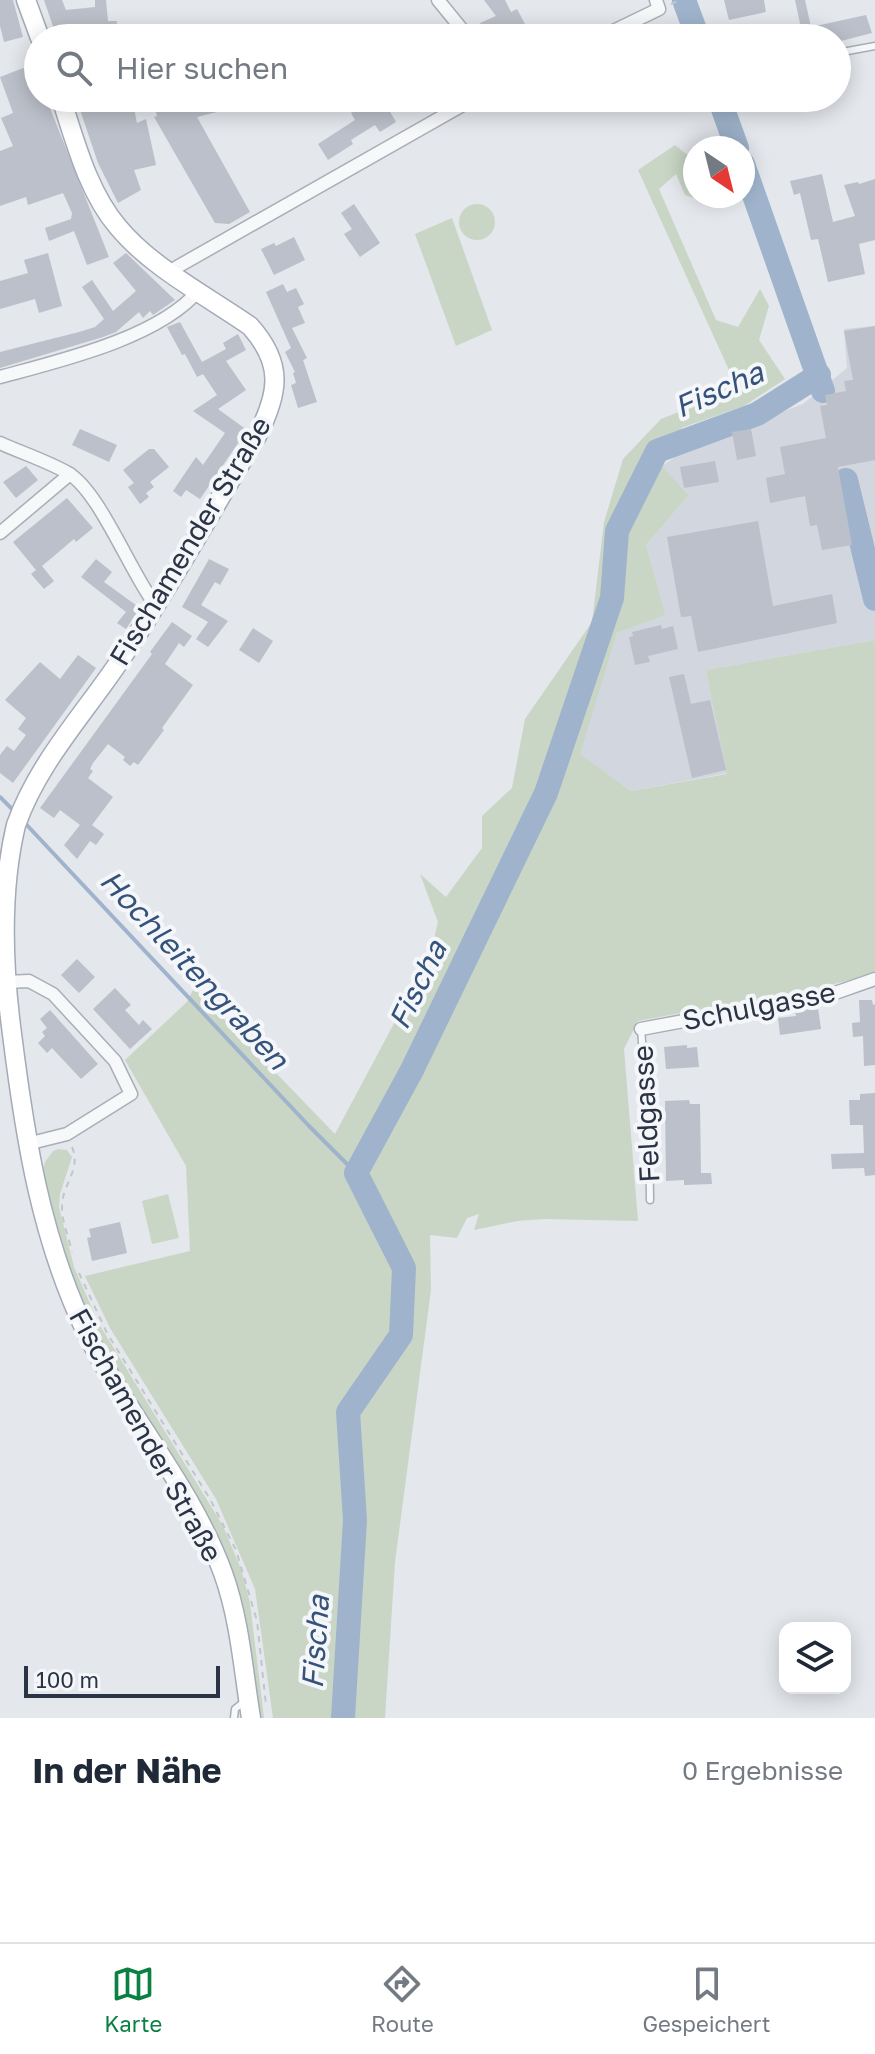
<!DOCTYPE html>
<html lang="de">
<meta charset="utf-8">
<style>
body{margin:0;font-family:"Golos Text",sans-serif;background:#f2f2f3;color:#1f2937}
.controls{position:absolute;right:24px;bottom:24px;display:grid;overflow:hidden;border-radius:16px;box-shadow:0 4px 20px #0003}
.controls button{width:72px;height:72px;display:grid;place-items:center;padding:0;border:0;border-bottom:2px solid #e0e1e3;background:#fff;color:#1f2937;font:40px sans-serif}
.compass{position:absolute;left:683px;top:136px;width:72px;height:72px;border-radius:50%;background:#fff;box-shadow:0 4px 20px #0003;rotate:145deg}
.scale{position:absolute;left:24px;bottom:20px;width:196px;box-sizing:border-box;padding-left:8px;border:4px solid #2b3445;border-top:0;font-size:22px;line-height:28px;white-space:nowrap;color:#2b3445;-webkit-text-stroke:6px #f4f6f9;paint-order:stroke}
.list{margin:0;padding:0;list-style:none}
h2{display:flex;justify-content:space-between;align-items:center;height:104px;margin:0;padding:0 32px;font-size:34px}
h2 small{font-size:26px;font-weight:400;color:#747a83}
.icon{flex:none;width:44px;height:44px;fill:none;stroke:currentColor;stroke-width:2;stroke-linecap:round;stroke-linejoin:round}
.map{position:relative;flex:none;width:875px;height:1718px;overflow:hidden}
.search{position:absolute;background:#fff;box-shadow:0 4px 20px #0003;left:24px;right:24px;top:24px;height:88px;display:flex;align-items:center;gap:20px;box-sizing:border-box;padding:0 28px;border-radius:44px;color:#747a83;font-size:30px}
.sheet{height:224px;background:#fff}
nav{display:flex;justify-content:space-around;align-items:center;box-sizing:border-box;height:112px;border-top:2px solid #e0e1e3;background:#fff;font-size:22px;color:#747a83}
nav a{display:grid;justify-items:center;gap:4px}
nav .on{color:#0b8043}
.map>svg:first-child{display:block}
.built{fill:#d2d6de}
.green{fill:#c9d6c5}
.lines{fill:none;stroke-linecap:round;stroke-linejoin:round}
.stream{stroke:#9fb4cc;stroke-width:4}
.river{stroke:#9fb4cc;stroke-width:24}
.building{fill:#bbc0ca}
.lane-casing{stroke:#a9aeb7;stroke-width:9}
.street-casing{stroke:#a9aeb7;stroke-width:15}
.primary-casing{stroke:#a3abb8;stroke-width:21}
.path{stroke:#c2c5cb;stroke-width:2;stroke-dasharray:6 6;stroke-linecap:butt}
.lane{stroke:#f7f8fa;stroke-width:6}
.street{stroke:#f7f8fa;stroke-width:12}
.primary{stroke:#fff;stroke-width:18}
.labels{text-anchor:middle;stroke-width:8;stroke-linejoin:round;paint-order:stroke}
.street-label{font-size:28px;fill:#2b3445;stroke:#f4f6f9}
.water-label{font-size:30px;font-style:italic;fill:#34527a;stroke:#f4f6f9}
</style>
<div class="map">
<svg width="875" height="1718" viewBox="0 0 875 1718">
<rect width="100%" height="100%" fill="#e4e7ec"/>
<polygon class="built" points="875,326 875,640 706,670 728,773 631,791 579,754 617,633 664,615 646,545 689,495 662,466 688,448 803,404 847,368 844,329"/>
<g class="green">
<polygon points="675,145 695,161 695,196 714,196 709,203 685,195 676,174 659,189 716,320 738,327 760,289 769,306 759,340 785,379 744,406 684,427 647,456 662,466 689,495 646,545 665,615 617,633 580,754 631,791 727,774 706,670 875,640 875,974 826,986 638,1021 624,1049 638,1221 544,1219 517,1221 474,1230 479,1214 467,1218 457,1238 430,1235 431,1290 395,1562 385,1718 273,1718 255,1589 216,1499 110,1328 85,1276 190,1251 186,1166 125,1060 187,1002 194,988 335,1134 430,956 438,922 420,874 446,897 482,848 482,816 512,788 525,719 592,622 604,522 623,459 661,419 705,402 734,381 638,170"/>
<circle cx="477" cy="222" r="18"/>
<polygon points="452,218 492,330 456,346 415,234"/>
<polygon points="59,1149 67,1150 72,1157 60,1194 59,1207 74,1267 99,1324 223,1526 241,1569 250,1603 264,1718 257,1718 244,1625 79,1301 54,1221 43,1171 45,1162 53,1151"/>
<polygon points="168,1194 179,1238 152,1244 142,1201"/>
</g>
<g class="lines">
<g class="stream">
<polyline points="0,797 15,812"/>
<polyline points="24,822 309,1126 356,1173"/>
</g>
<g class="river">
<polyline points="684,0 698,38"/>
<polyline points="719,98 737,148"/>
<polyline points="743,164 823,391"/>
<polyline points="846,480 875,599"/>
<polyline points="343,1718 355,1520 348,1412 401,1335 404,1268 356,1173 412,1070 546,793 612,598 617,531 657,451 757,414 819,375"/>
</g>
</g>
<g class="building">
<polygon points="0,0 13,0 23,37 4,42 0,26"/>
<polygon points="44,0 62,0 66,10 95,7 95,0 106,0 108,21 117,21 116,38 57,38"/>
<polygon points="484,0 505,0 511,12 517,9 525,24 519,27 523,34 514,38 486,38 480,23 496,16"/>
<polygon points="724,0 764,0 766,12 729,20"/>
<polygon points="795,0 805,0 811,27 866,15 872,33 837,42 837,38 775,38 775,34 801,28"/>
<polygon points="26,67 38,98 46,98 109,257 87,265 74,231 49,241 45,228 71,219 72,213 63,193 28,205 26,197 0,206 0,151 13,146 1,118 13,113 0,77"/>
<polygon points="76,98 132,98 137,123 146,119 156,165 134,170 141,190 118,203 98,163"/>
<polygon points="152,98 221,98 225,110 197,117 250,212 229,224 215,223 154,117 157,116"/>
<polygon points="375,98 382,98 396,122 380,132 375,125 351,140 353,144 328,160 318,144 355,120 351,113"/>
<polygon points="822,174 833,222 855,216 844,185 858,182 859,184 875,179 875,240 859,244 865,274 828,282 818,239 811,240 800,193 794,195 790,181"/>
<polygon points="354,204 380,243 360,257 344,234 352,229 341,213"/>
<polygon points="294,237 305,260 274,275 261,249 274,243 276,246"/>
<polygon points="48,253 62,306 39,313 35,299 0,309 0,281 28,273 24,260"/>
<polygon points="126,253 175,300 153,315 150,311 143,318 139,312 116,332 103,337 0,368 0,352 79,332 95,327 104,319 82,287 92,280 113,311 136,291 113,263"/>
<polygon points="283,284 287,292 296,288 304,304 298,307 305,323 292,328 307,358 303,360 317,402 298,408 291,385 296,383 293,373 295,372 285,352 291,348 266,292"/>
<polygon points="180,322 202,362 226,349 223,343 238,334 246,350 226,361 246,390 218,409 247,430 200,499 186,490 181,497 173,491 196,457 203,465 225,433 193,411 217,395 203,374 197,377 185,354 182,355 167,327"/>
<polygon points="875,326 875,460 838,467 852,545 822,550 817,525 810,526 805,496 770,503 766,478 785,474 780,447 826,438 820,406 827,405 825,395 846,391 844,381 853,380 844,331"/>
<polygon points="80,429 117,445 109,462 72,445"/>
<polygon points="751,429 756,456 737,460 732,432"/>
<polygon points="149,449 154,449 169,467 150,482 154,487 146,493 149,497 140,504 128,487 134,483 123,470"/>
<polygon points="715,461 719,482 684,488 680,467"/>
<polygon points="26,466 38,480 16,498 3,482"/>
<polygon points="67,498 93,528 76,542 74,539 42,566 54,581 44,589 31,574 36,570 13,542"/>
<polygon points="758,521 773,606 832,594 837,623 698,652 691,616 681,617 667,537"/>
<polygon points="96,559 112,572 104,582 140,608 126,629 117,623 126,612 81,577"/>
<polygon points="209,559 229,569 220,585 215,582 201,605 228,621 208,647 196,639 208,622 182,607"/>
<polygon points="172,622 192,636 184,647 179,643 165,664 193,685 162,728 164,730 138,765 134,762 130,766 123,760 125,757 108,744 93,763 90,769 93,771 88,778 113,797 92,825 104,834 96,845 90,841 77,859 64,845 80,825 60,810 54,818 40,808 152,654 150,652"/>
<polygon points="661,625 662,629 673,626 678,649 648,656 650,662 635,665 629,637 633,636 632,632"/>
<polygon points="253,628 273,641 259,663 239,650"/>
<polygon points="78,655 96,668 13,783 0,773 0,755 7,746 14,751 26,735 18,729 26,718 5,700 40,662 60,679"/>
<polygon points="684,674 691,704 710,700 726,770 692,778 669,677"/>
<polygon points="77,959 95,977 79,993 61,975"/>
<polygon points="115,988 131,1005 125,1010 139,1025 143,1020 152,1029 130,1049 93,1009"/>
<polygon points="859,1000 872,1000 873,1005 875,1004 875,1065 864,1066 863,1036 853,1037 852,1023 860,1022"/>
<polygon points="818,1008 821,1029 780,1035 778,1018 796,1016 795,1011"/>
<polygon points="50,1010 98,1064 81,1079 52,1048 47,1053 38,1043 45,1036 42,1032 47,1028 40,1019"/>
<polygon points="687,1045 687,1048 697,1047 699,1067 666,1069 664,1047"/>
<polygon points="875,1093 875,1175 865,1176 864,1168 832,1169 831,1154 864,1153 863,1125 850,1125 849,1100 860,1100 860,1094"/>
<polygon points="689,1100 690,1104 700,1104 701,1173 711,1173 712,1184 684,1185 684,1180 666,1181 665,1101"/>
<polygon points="120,1222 127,1253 92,1261 87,1238 91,1237 89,1229"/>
</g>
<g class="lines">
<g class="lane-casing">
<g id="lane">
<polyline points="837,53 875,46"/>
<polyline points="641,1029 649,1129 650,1200"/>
<polyline points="234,1718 235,1709 245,1701"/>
</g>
</g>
<g class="street-casing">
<g id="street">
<polyline points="438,0 469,38"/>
<polyline points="599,38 659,9 656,0"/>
<polyline points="170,271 475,98"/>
<path d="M0 377C59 361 159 338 199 290"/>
<path d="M0 443C22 453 47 461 68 473 100 492 130 572 156 606"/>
<polyline points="0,533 70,474"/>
<polyline points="5,982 29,981 53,994 115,1061 131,1094 67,1134 27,1144"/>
<polyline points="641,1029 838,992 875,979"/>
</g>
</g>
<g class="primary-casing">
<g id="primary">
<polyline points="26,0 40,38"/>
<path d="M61 98C75 141 88 192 118 227 151 267 207 296 250 326 284 364 279 393 257 436 213 508 172 583 125 653 88 710 39 760 16 825 0 892 3 966 12 1034 25 1138 41 1240 87 1334 128 1416 191 1486 223 1573 240 1620 243 1669 251 1718"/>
</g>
</g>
<g class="path">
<polyline points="671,4 680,0"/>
<path d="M72 1147C82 1170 61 1185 62 1208 62 1222 69 1238 72 1252"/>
<polyline points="79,1273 107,1333 210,1499 236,1550 257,1621 266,1705"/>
</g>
<use href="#lane" class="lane"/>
<use href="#street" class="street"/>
<use href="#primary" class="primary"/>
</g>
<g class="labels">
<g class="street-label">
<text transform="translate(190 541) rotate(-59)" y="10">Fischamender Straße</text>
<text transform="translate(759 1006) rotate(-11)" y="10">Schulgasse</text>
<text transform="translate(646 1114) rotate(-93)" y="10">Feldgasse</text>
<text transform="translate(146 1435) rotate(61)" y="10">Fischamender Straße</text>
</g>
<g class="water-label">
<text transform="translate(719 390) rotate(-24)" y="10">Fischa</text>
<text transform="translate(194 970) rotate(47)" y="10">Hochleitengraben</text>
<text transform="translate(418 985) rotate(-64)" y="10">Fischa</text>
<text transform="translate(316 1642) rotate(-86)" y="10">Fischa</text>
</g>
</g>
</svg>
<div class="controls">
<button><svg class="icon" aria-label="layers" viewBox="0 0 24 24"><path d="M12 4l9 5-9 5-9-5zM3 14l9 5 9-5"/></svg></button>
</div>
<svg class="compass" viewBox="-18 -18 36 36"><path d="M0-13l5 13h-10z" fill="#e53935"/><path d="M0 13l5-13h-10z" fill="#747a83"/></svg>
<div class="scale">100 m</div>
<div class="search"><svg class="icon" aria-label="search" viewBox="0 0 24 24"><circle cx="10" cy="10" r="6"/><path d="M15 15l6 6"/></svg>Hier suchen</div>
</div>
<section class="sheet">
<h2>In der Nähe<small>0 Ergebnisse</small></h2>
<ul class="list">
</ul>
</section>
<nav>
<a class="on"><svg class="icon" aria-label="map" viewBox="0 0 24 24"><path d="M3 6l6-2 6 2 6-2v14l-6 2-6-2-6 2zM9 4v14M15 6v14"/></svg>Karte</a>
<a><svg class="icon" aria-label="directions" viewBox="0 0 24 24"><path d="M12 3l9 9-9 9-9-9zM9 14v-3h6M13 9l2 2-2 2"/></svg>Route</a>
<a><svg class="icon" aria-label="saved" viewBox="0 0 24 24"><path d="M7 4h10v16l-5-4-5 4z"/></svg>Gespeichert</a>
</nav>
